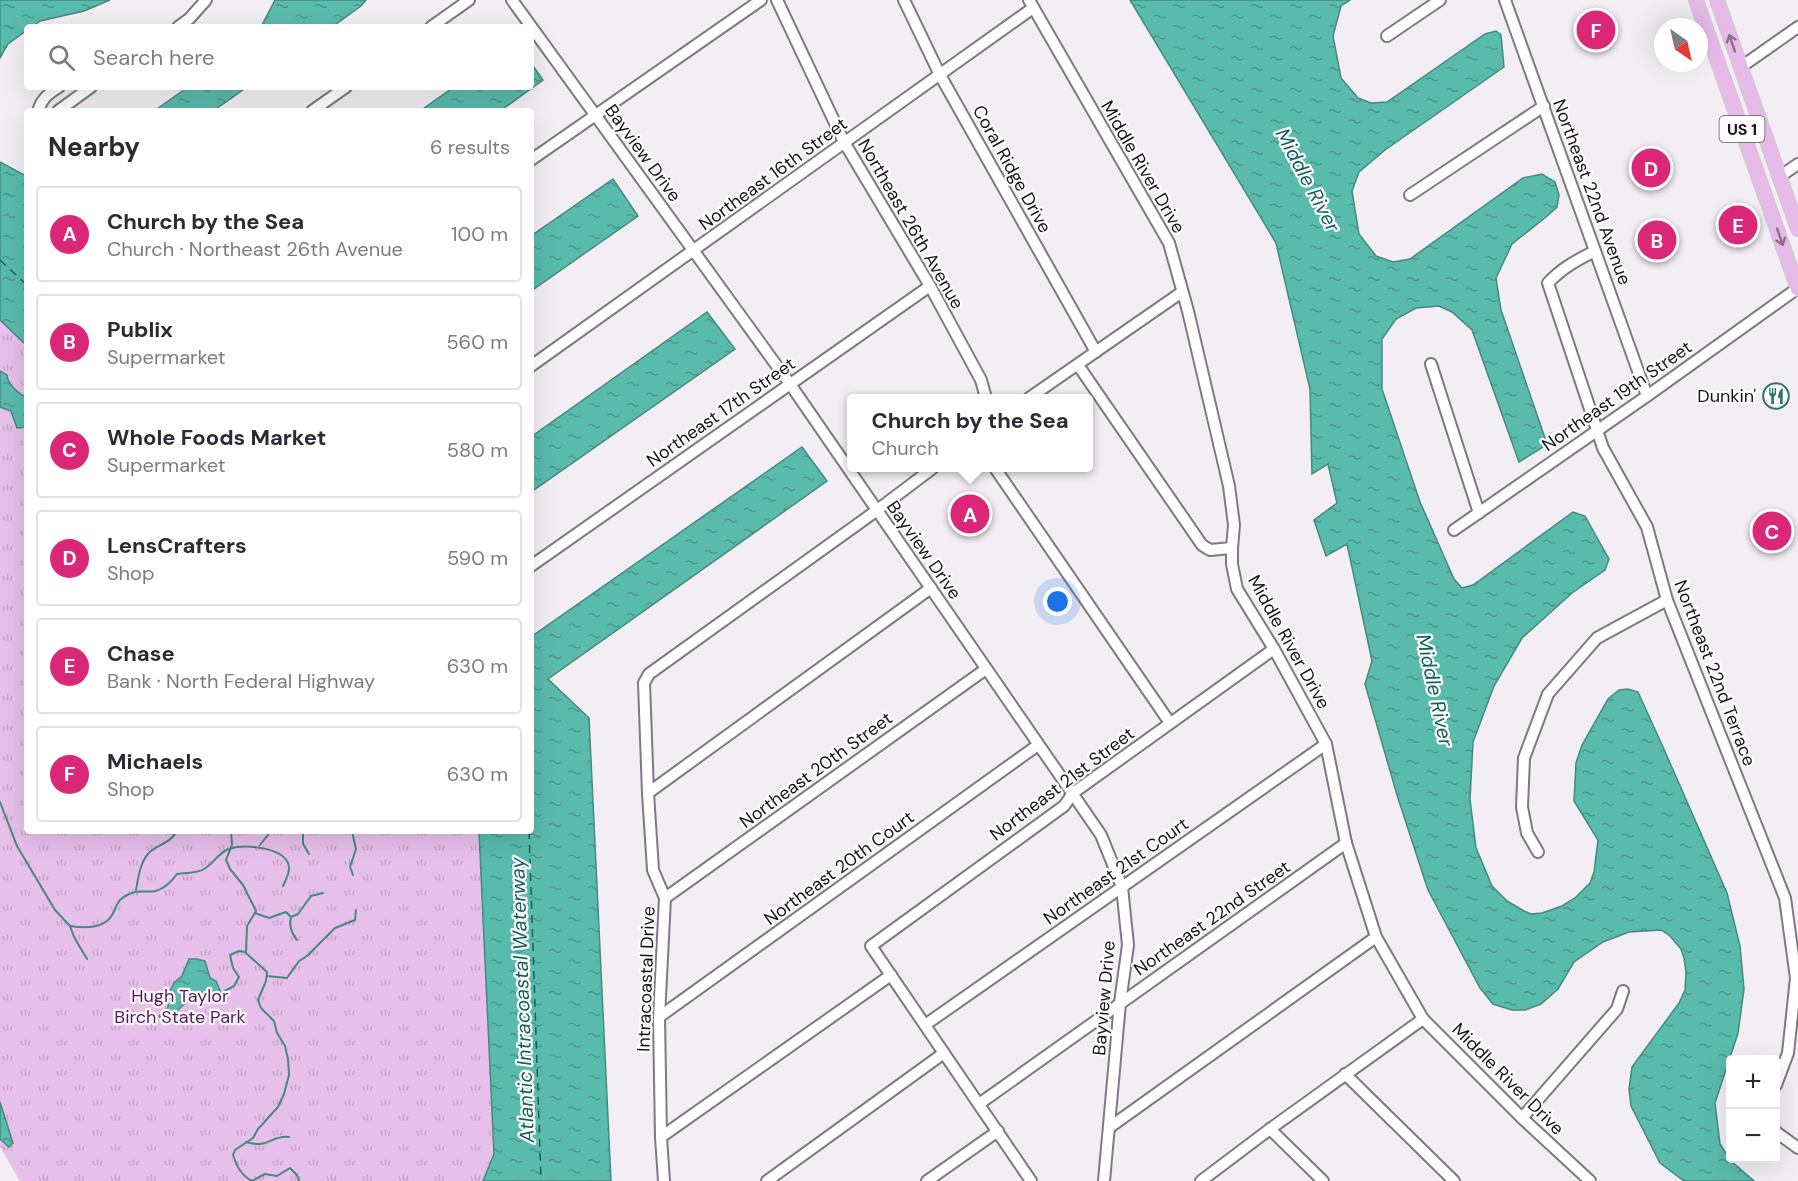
<!DOCTYPE html>
<meta charset="utf-8">
<style>
body{margin:0;font-family:"DM Sans",sans-serif;background:#f7f7f7;color:#2b2b33}
.controls{position:absolute;right:18px;bottom:18px;display:grid;overflow:hidden;border-radius:6px;box-shadow:0 6px 24px #0002}
.controls button{width:54px;height:54px;display:grid;place-items:center;padding:0;border:0;border-bottom:2px solid #e1e1e2;background:#fff;color:#2b2b33;font:30px sans-serif}
.compass{position:absolute;left:1654px;top:18px;width:54px;height:54px;border-radius:50%;background:#fff;box-shadow:0 6px 24px #0002;rotate:146deg}
.you{position:absolute;left:1058px;top:602px;width:21px;height:21px;margin:-15px;border:4px solid #fff;border-radius:50%;background:#1a73e8;box-shadow:0 0 0 9px #1a73e833}
.badge{display:grid;place-items:center;width:39px;height:39px;border-radius:50%;background:#db2777;color:#fff;font-size:20px;font-weight:700}
.pin{position:absolute;translate:-50% -50%;border:3px solid #fff;box-shadow:0 2px 6px #0006}
.popup{position:absolute;left:847px;top:394px;width:246px;height:78px;box-sizing:border-box;display:grid;place-content:center;border-radius:6px;background:#fff;filter:drop-shadow(0 2px 4px #0005);font-size:20px;white-space:nowrap;color:#7c7c81}
.popup b{font-size:22px;color:#2b2b33}
.popup::after{content:'';position:absolute;left:50%;top:100%;margin-left:-12px;border:12px solid transparent;border-top-color:#fff}
.list{margin:0;padding:0;list-style:none}
h2{display:flex;justify-content:space-between;align-items:center;height:78px;margin:0;padding:0 24px;font-size:26px}
h2 small{font-size:20px;font-weight:400;color:#7c7c81}
.list li{display:grid;grid-template-columns:39px 1fr auto;gap:18px;align-items:center;box-sizing:border-box;height:96px;margin:0 12px 12px;padding:0 12px;border:2px solid #e1e1e2;border-radius:6px}
.list b{display:block;font-size:22px;white-space:nowrap}
.list p{margin:0;font-size:20px;white-space:nowrap;color:#7c7c81}
.list em{font-size:20px;font-style:normal;color:#7c7c81}
.icon{flex:none;width:33px;height:33px;fill:none;stroke:currentColor;stroke-width:2;stroke-linecap:round;stroke-linejoin:round}
.map{position:relative;flex:none;width:1798px;height:1181px;overflow:hidden}
.search{position:absolute;background:#fff;box-shadow:0 6px 24px #0002;left:24px;top:24px;width:510px;height:66px;display:flex;align-items:center;gap:15px;box-sizing:border-box;padding:0 21px;border-radius:6px;color:#7c7c81;font-size:22px}
.panel{position:absolute;background:#fff;box-shadow:0 6px 24px #0002;left:24px;top:108px;width:510px;height:726px;border-radius:6px}
.map>svg:first-child{display:block}
.park{fill:url(#park-tufts)}
.water{fill:url(#water-ripples);stroke:#45897f;stroke-width:1.5}
.lines{fill:none;stroke-linecap:round;stroke-linejoin:round}
.stream{stroke:#45897f;stroke-width:2}
.ferry{stroke:#136359;stroke-width:1.5;stroke-dasharray:8 6;stroke-linecap:butt}
.minor-casing{stroke:#7e7a7f;stroke-width:14}
.major-casing{stroke:#ccc;stroke-width:16}
.minor{stroke:#fff;stroke-width:10}
.major{stroke:#e5bae9;stroke-width:14}
.oneway{stroke:#88708a}
.labels{text-anchor:middle;stroke-width:4.5;stroke-linejoin:round;paint-order:stroke}
.shield{fill:#fffcff;stroke:#5c5a5c;stroke-width:1.5}
.shield-label{font-size:16px;font-weight:bold;fill:#161516}
.street-label{font-size:18px;fill:#161516;stroke:#fffcff}
.poi-label{font-size:18px;fill:#161516;stroke:#fffcff;text-anchor:end}
.park-label{font-size:18px;fill:#54185b;stroke:#fffcff}
.water-label{font-size:20px;font-style:italic;fill:#136359;stroke:#fffcff}
</style>
<div class="map">
<svg width="1798" height="1181" viewBox="0 0 1798 1181">
<defs>
<pattern id="park-tufts" width="24" height="20" patternUnits="userSpaceOnUse" patternTransform="scale(1.5)"><rect width="24" height="20" fill="#e7bfeb"/><path d="M3 7l-1-3M5 7V3M7 7l1-3M15 17l-1-3M17 17v-4M19 17l1-3" fill="none" stroke="#c5a3c9"/></pattern>
<pattern id="water-ripples" width="26" height="14" patternUnits="userSpaceOnUse" patternTransform="scale(1.5)"><rect width="26" height="14" fill="#59bbac"/><path d="M2 4q2-2 4 0t4 0M15 11q2-2 4 0t4 0" fill="none" stroke="#49978b"/></pattern>
</defs>
<rect width="100%" height="100%" fill="#f2eef3"/>
<polygon class="park" points="0,320 27,346 27,831 479,831 494,1154 483,1181 20,1181 0,1147"/>
<g class="water">
<polygon points="0,0 110,0 84,11 40,21 32,27 27,27 27,30 8,44 0,58"/>
<polygon points="275,0 366,0 361,6 332,27 261,27"/>
<polygon points="1130,0 1350,0 1341,6 1333,36 1341,78 1358,98 1371,103 1387,102 1485,34 1496,31 1501,35 1504,67 1385,150 1359,172 1352,191 1359,234 1376,256 1393,262 1410,259 1523,178 1542,174 1555,182 1559,195 1557,207 1546,217 1512,244 1496,278 1501,310 1546,441 1543,447 1519,462 1472,330 1452,312 1439,306 1416,308 1396,319 1382,339 1382,389 1420,502 1454,579 1462,588 1473,585 1573,512 1585,516 1609,559 1605,570 1572,593 1522,638 1494,686 1473,742 1470,799 1476,848 1492,886 1507,901 1524,911 1531,914 1542,913 1562,906 1575,898 1590,883 1594,872 1598,840 1574,801 1576,763 1582,745 1608,699 1619,690 1628,689 1638,692 1663,747 1727,893 1740,946 1744,989 1738,1033 1715,1103 1720,1144 1730,1160 1754,1181 1684,1181 1660,1163 1631,1106 1629,1089 1632,1067 1679,1003 1685,990 1686,972 1684,958 1681,949 1670,936 1661,930 1629,932 1603,942 1574,962 1558,989 1541,1004 1525,1010 1512,1010 1493,1004 1480,988 1428,890 1397,795 1365,684 1372,661 1347,544 1326,556 1314,520 1337,503 1328,464 1312,474 1310,389 1276,243"/>
<polygon points="531,63 543,80 500,111 420,111 454,87 531,87"/>
<polygon points="188,87 247,87 213,111 154,111"/>
<polygon points="0,162 22,174 27,175 27,346 0,320"/>
<polygon points="613,179 638,216 531,291 531,236"/>
<polygon points="707,312 735,349 531,492 531,437"/>
<path d="M0 371 7 375C7 383 19 395 27 397V427L17 428 11 411 0 407Z"/>
<polygon points="802,447 827,481 548,679 589,718 611,1181 483,1181 494,1154 479,831 531,831 531,637"/>
<path d="M189 959H197L205 961 210 978 216 981 221 993C201 991 180 1003 171 1020L164 1023 159 1016 168 1007 169 993 174 983 182 976Z"/>
<polygon points="0,1102 13,1143 9,1147 0,1139"/>
</g>
<g class="lines">
<g class="stream">
<polyline points="0,802 17,846 55,910 70,926 74,937 87,959"/>
<path d="M231 831 232 845 226 860 230 869 243 885 256 911 247 926 246 953 267 972 266 981 258 1000 261 1008 274 1021 277 1033 285 1046 288 1059 289 1075 284 1094 278 1107 258 1129 253 1138 235 1150 233 1155C236 1165 242 1176 252 1181L265 1174 277 1176 290 1168 297 1175 299 1181"/>
<polyline points="303,831 303,844 309,854"/>
<polyline points="352,831 356,849 350,867 353,875"/>
<polyline points="260,845 271,831"/>
<path d="M136 890C138 879 140 863 148 854 156 844 169 845 177 831"/>
<path d="M255 913 269 918 286 912 291 917C289 926 291 932 297 940"/>
<polyline points="291,917 298,914 311,896 323,893"/>
<path d="M70 926C83 928 104 929 112 915 118 905 116 900 129 894 138 889 146 893 156 891 165 888 172 881 177 874 187 872 196 874 204 869 213 864 219 852 229 849 244 844 281 847 288 863 291 871 286 879 283 886"/>
<polyline points="267,976 287,978 299,961 307,956 335,928 355,920 356,910"/>
<polyline points="221,993 234,986 239,977 233,968 230,955 239,951 245,952"/>
<path d="M246 1142C269 1149 271 1135 289 1137"/>
</g>
<g class="ferry">
<polyline points="0,260 27,285"/>
<polyline points="529,831 541,1181"/>
</g>
<g class="minor-casing">
<g id="minor">
<polyline points="512,0 790,384 1101,835 1122,887 1128,945 1120,1003 1104,1181"/>
<polyline points="777,0 844,142 930,286 981,380 986,398"/>
<polyline points="904,0 940,75 1096,352"/>
<polyline points="1029,0 1169,243 1188,311 1229,486 1234,525 1232,548 1232,564 1237,589 1274,649 1326,744 1346,843 1376,937 1423,1019 1522,1118 1590,1181"/>
<polyline points="1505,0 1647,396"/>
<polyline points="178,27 189,19 206,0"/>
<polyline points="431,27 469,0"/>
<polyline points="1387,36 1440,0"/>
<polyline points="1741,67 1798,27"/>
<path d="M40 111 39 108C42 99 50 92 59 87"/>
<polyline points="58,111 91,87"/>
<polyline points="312,111 346,87"/>
<polyline points="531,160 761,0"/>
<polyline points="1779,177 1798,164"/>
<polyline points="1410,195 1544,106"/>
<path d="M1595 251C1577 260 1562 268 1548 283L1603 448 1647 527 1667 600 1785 898 1796 978 1788 1053 1776 1085"/>
<polyline points="1431,364 1479,513"/>
<polyline points="1078,365 1202,545 1210,550 1232,548"/>
<polyline points="531,366 1033,8"/>
<polyline points="1029,398 1182,292"/>
<polyline points="995,468 1170,723"/>
<polyline points="1454,530 1647,396 1798,288"/>
<polyline points="531,566 930,286"/>
<polyline points="648,793 931,588"/>
<polyline points="1538,852 1527,833 1522,807 1524,758 1548,694 1597,638 1667,600"/>
<polyline points="665,898 986,669"/>
<polyline points="659,1017 1038,745"/>
<polyline points="925,1025 1326,744"/>
<polyline points="1345,1074 1454,1181"/>
<polyline points="979,1104 1346,843"/>
<polyline points="1522,1118 1617,1009 1623,991"/>
<polyline points="1110,1127 1376,937"/>
<polyline points="1270,1129 1323,1181"/>
<polyline points="1776,1132 1798,1148"/>
<polyline points="661,1137 891,975"/>
<polyline points="664,1181 661,1137 659,1017 665,898 653,870 648,793 644,683 649,674 876,511 933,468"/>
<polyline points="767,1181 944,1053"/>
<polyline points="927,1181 998,1131"/>
<polyline points="1031,1181 871,946 1064,806 1073,793 1274,649"/>
<polyline points="1201,1181 1270,1129 1423,1019"/>
</g>
</g>
<g class="major-casing">
<g id="major">
<polyline points="1696,0 1798,289"/>
<polyline points="1717,0 1798,229"/>
</g>
</g>
<use href="#minor" class="minor"/>
<use href="#major" class="major"/>
</g>
<defs><path id="oneway-shaft" d="M-6 0H5M1.5-3L5.5 0L1.5 3" fill="none" stroke-width="1.6" stroke-linecap="round" stroke-linejoin="round" transform="scale(1.5)"/></defs>
<g class="oneway">
<use href="#oneway-shaft" transform="translate(1732 43) rotate(-109)"/>
<use href="#oneway-shaft" transform="translate(1780 237) rotate(71)"/>
</g>
<defs>
<g id="restaurant-ring" transform="scale(1.35)"><circle r="9.5" fill="#fffcff" stroke="#2f756b" stroke-width="1.5"/><path d="M-5-6h1v4h1v-4h1v4h1v-4h1v5L-1.5 .5V6h-2V.5L-5-1ZM5-6V6H3V1.5H1.5Q1.5-4 5-6Z" fill="#2f756b"/></g>
</defs>
<g fill-rule="evenodd">
<use href="#restaurant-ring" x="1776" y="396"/>
</g>
<g class="labels">
<rect class="shield" x="1719.5" y="116" width="45" height="26" rx="4.5"/>
<g class="shield-label">
<text x="1742" y="135">US 1</text>
</g>
<g class="street-label">
<text transform="translate(643 153) rotate(54)" y="6">Bayview Drive</text>
<text transform="translate(1143 167) rotate(60)" y="6">Middle River Drive</text>
<text transform="translate(1012 169) rotate(61)" y="6">Coral Ridge Drive</text>
<text transform="translate(773 174) rotate(-36)" y="6">Northeast 16th Street</text>
<text transform="translate(1592 192) rotate(70)" y="6">Northeast 22nd Avenue</text>
<text transform="translate(911 224) rotate(60)" y="6">Northeast 26th Avenue</text>
<text transform="translate(1617 396) rotate(-35)" y="6">Northeast 19th Street</text>
<text transform="translate(721 412) rotate(-35)" y="6">Northeast 17th Street</text>
<text transform="translate(924 550) rotate(55)" y="6">Bayview Drive</text>
<text transform="translate(1289 642) rotate(61)" y="6">Middle River Drive</text>
<text transform="translate(1715 673) rotate(69)" y="6">Northeast 22nd Terrace</text>
<text transform="translate(816 770) rotate(-36)" y="6">Northeast 20th Street</text>
<text transform="translate(1062 784) rotate(-37)" y="6">Northeast 21st Street</text>
<text transform="translate(839 868) rotate(-36)" y="6">Northeast 20th Court</text>
<text transform="translate(1116 871) rotate(-35)" y="6">Northeast 21st Court</text>
<text transform="translate(1212 918) rotate(-35)" y="6">Northeast 22nd Street</text>
<text transform="translate(646 979) rotate(-88)" y="6">Intracoastal Drive</text>
<text transform="translate(1104 998) rotate(-85)" y="6">Bayview Drive</text>
<text transform="translate(1508 1079) rotate(45)" y="6">Middle River Drive</text>
</g>
<g class="poi-label">
<text x="1756" y="402">Dunkin'</text>
</g>
<g class="park-label">
<text x="180" y="1002">Hugh Taylor<tspan x="180" dy="21">Birch State Park</tspan></text>
</g>
<g class="water-label">
<text transform="translate(1308 180) rotate(62)" y="7">Middle River</text>
<text transform="translate(1435 690) rotate(78)" y="7">Middle River</text>
<text transform="translate(522 1000) rotate(-92)" y="7">Atlantic Intracoastal Waterway</text>
</g>
</g>
</svg>
<div class="controls">
<button>+</button>
<button>−</button>
</div>
<svg class="compass" viewBox="-18 -18 36 36"><path d="M0-13l5 13h-10z" fill="#e53935"/><path d="M0 13l5-13h-10z" fill="#7c7c81"/></svg>
<div class="you"></div>
<div class="pin badge" style="left:970px;top:514px">A</div>
<div class="popup"><b>Church by the Sea</b>Church</div>
<div class="pin badge" style="left:1657px;top:240px">B</div>
<div class="pin badge" style="left:1772px;top:531px">C</div>
<div class="pin badge" style="left:1651px;top:168px">D</div>
<div class="pin badge" style="left:1738px;top:225px">E</div>
<div class="pin badge" style="left:1596px;top:30px">F</div>
<div class="search"><svg class="icon" aria-label="search" viewBox="0 0 24 24"><circle cx="10" cy="10" r="6"/><path d="M15 15l6 6"/></svg>Search here</div>
<section class="panel">
<h2>Nearby<small>6 results</small></h2>
<ul class="list">
<li><span class="badge">A</span><div><b>Church by the Sea</b><p>Church · Northeast 26th Avenue</p></div><em>100 m</em></li>
<li><span class="badge">B</span><div><b>Publix</b><p>Supermarket</p></div><em>560 m</em></li>
<li><span class="badge">C</span><div><b>Whole Foods Market</b><p>Supermarket</p></div><em>580 m</em></li>
<li><span class="badge">D</span><div><b>LensCrafters</b><p>Shop</p></div><em>590 m</em></li>
<li><span class="badge">E</span><div><b>Chase</b><p>Bank · North Federal Highway</p></div><em>630 m</em></li>
<li><span class="badge">F</span><div><b>Michaels</b><p>Shop</p></div><em>630 m</em></li>
</ul>
</section>
</div>
